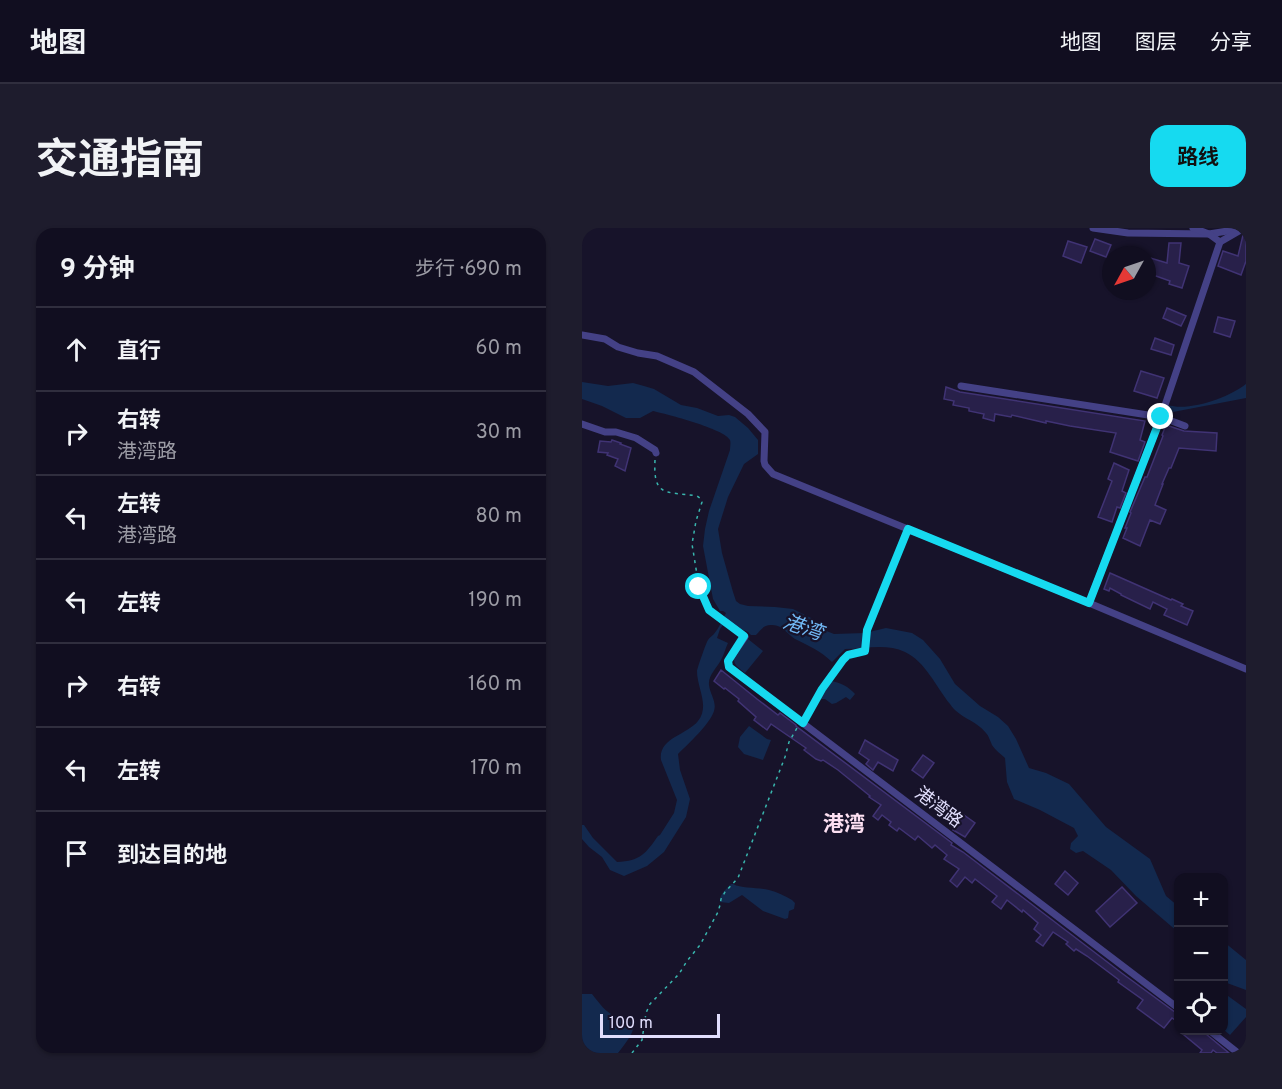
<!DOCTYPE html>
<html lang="zh">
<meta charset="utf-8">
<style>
body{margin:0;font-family:Overpass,"Noto Sans SC",sans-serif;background:#1e1c2d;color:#f1f3f6}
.controls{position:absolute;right:18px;bottom:18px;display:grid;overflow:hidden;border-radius:12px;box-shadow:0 2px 4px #0004}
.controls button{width:54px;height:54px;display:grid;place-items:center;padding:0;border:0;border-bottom:2px solid #302e3e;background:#110e20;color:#f1f3f6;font:30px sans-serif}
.compass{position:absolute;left:520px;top:18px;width:54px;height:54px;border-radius:50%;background:#110e20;box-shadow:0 2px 4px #0004;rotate:230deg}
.scale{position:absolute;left:18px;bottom:15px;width:120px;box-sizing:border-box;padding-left:6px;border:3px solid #e1defd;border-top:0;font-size:16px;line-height:21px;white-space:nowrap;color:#e1defd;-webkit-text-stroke:4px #17132a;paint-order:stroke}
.stop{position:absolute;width:18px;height:18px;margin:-14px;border:4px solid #16daf0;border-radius:50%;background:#fff}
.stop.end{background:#16daf0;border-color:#fff;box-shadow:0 2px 6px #0008}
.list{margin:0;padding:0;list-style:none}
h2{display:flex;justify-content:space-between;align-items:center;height:78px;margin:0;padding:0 24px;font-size:26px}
h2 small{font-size:20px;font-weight:400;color:#9c9ca5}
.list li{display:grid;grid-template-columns:39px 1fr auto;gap:18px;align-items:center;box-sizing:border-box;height:84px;padding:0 24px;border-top:2px solid #302e3e}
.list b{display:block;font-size:22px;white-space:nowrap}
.list p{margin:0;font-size:20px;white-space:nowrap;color:#9c9ca5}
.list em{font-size:20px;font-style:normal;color:#9c9ca5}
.icon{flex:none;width:33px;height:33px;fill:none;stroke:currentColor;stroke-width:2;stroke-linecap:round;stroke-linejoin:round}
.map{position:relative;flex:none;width:664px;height:825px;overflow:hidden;border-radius:18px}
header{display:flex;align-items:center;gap:36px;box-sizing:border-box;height:84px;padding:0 30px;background:#110e20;border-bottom:2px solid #302e3e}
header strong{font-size:28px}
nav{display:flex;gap:33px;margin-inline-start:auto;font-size:21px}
.intro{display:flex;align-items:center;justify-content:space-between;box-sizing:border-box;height:144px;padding:0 36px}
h1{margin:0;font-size:42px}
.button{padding:15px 27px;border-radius:18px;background:#16daf0;color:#111;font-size:21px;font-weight:700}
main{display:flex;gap:36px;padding:0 36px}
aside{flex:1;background:#110e20;border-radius:18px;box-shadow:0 2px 4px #0004}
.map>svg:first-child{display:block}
.water{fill:#13294e}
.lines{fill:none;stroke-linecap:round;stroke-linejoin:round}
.stream{stroke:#13294e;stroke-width:2}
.building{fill:#28204a;stroke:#403374;stroke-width:1.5}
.path{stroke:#39b6ae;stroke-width:1.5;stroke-dasharray:3 4.5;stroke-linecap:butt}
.street{stroke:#444186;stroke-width:7}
.route{stroke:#16daf0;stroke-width:8}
.labels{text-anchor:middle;stroke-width:4.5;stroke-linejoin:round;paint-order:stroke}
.street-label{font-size:18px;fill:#e1defd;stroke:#17132a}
.water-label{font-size:20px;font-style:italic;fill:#72b9f6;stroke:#17132a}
.quarter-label{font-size:21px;font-weight:bold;fill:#fde0f2;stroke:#17132a}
</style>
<header>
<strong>地图</strong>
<nav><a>地图</a><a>图层</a><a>分享</a></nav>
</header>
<div class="intro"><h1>交通指南</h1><a class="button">路线</a></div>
<main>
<aside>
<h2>9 分钟<small>步行 · 690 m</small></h2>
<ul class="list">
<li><svg class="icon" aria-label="ahead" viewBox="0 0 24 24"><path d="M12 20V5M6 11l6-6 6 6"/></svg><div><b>直行</b></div><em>60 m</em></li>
<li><svg class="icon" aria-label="right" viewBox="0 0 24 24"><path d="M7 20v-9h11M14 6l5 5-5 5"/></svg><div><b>右转</b><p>港湾路</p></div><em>30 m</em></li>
<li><svg class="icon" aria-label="left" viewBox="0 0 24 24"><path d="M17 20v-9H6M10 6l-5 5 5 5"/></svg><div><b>左转</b><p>港湾路</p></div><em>80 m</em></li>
<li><svg class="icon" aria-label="left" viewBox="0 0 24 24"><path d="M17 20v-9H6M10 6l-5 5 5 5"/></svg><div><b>左转</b></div><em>190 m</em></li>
<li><svg class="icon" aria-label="right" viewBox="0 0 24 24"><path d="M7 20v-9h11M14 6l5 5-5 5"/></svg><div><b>右转</b></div><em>160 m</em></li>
<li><svg class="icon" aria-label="left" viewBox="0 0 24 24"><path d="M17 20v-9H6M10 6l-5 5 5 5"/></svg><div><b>左转</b></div><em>170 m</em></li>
<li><svg class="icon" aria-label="arrive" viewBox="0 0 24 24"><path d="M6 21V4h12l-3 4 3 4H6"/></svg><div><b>到达目的地</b></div></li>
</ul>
</aside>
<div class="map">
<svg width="664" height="825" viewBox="0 0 664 825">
<rect width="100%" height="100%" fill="#17132a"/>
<g class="water">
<path d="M0 154 26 158 51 155 62 158 72 161 99 177 115 180 136 188 147 187 153 189 166 200 176 212V226L162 236 146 269 136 301 140 325 151 364 154 373 158 376 166 378 193 379 211 381 229 390 242 402 252 406 283 405 304 400 330 405 341 412 358 431 373 456 398 478 416 489 426 498 434 511 447 540 464 545 487 556 524 599 568 631 584 668 596 678V704L554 668 529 642 501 623 494 625 488 621 489 615 496 608 492 600 458 582 432 571 425 554 423 530C419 526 413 522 410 517 408 513 407 508 404 505 394 492 377 490 368 476 355 460 343 433 323 424 304 415 283 421 263 421L250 434C239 423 227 418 213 411 205 406 200 396 189 397 181 397 179 402 174 407H169L166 404 143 394 138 401 135 410 146 415C143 421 142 427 139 432 135 440 126 447 127 457 128 466 135 474 132 483 128 496 106 516 96 526L98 542 108 571 104 589 82 624 65 638 42 648 28 642 20 629 7 619 0 611V597H2L11 610 35 634C59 633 64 625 76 608L78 607 92 585 95 572 79 532C76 510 105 507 116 493 128 478 115 460 115 443 115 441 124 415 126 412 127 410 130 408 132 406 137 400 140 392 144 385L141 383H138L131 371 121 318 123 301 127 283 148 222C148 219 149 215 148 212 143 201 84 186 71 183L58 190H44L20 178 0 171Z"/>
<path d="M664 156V170L591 184 584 180 586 177C607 184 648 169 664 156Z"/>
<path d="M166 411 181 423 163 445C157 440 151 437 152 429Z"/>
<path d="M248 453C258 454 267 459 273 466L268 472 264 469 254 475 250 476 243 471H239L238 466Z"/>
<polygon points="167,498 185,511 189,512 181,532 162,526 156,519 158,509"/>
<path d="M149 656H151C160 661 176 659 187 662 195 664 203 668 210 672L213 675 212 681 207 683 206 690 203 691 181 683 160 667 147 675 138 674C137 667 144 661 149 656Z"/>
<polygon points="642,714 664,732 664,762 645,755 642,757"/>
<polygon points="642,765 664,781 664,789 648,807 642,802"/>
<path d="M0 766H10C18 776 23 784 35 789 42 793 47 791 52 797 51 807 42 817 36 825H11L0 817Z"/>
</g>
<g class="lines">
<polyline class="stream" points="0,823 3,825"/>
</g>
<g class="building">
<polygon points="664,6 664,33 659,47 636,38 641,23 656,28 661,7"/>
<polygon points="513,11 529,17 524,29 508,23"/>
<polygon points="486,13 505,19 499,35 481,28"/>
<polygon points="587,15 599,15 597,35 607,38 600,60 587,56 588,53 571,47 571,46 565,44 565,29 585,35"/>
<polygon points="585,80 604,88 599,98 581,90"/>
<polygon points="636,89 653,93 648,109 632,104"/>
<polygon points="573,110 592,117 589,127 569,121"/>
<polygon points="559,143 582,150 575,170 552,163"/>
<polygon points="364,159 378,164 563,193 558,212 563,214 556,233 528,224 534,205 488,198 464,193 464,195 430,187 429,189 413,186 412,193 401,190 402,186 387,183 387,180 371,177 372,173 362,171"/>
<polygon points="584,197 602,203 635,205 634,223 597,220 589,240 587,240 580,256 581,256 573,277 584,282 578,296 568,292 558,318 541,310 545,300 543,300 549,285 548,284 563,249 565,249 581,208 580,207"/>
<polygon points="30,212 39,215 38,216 49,220 43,243 33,238 36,231 25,227 26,225 16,224 18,213 29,214"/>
<polygon points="532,235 547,242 540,263 544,265 538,280 535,279 530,294 516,289 530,253 526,251"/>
<polygon points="528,345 589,372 590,371 601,376 599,378 611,383 605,397 582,387 585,381 571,374 568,381 539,367 539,366 528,360 527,363 522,361"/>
<polygon points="139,442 175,471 196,487 198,485 214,497 214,498 370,615 369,617 381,624 541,746 593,784 597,785 597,787 593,792 590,790 582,800 555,780 561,772 536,754 537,752 505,728 494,721 492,723 484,716 486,714 471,704 461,718 454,713 459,707 452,701 456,695 441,682 440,684 425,672 419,681 410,674 415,668 393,651 390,655 383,649 375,659 368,653 377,641 362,631 365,627 353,617 350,620 336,608 333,612 317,600 315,603 307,597 309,594 300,587 296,592 291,588 299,577 287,569 288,568 256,542 241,532 239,533 234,531 222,522 224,520 189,496 185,502 172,492 174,489 156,473 157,471 143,460 142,461 132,453"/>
<polygon points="283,512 316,532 311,543 296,534 291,542 284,536 287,532 277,525"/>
<polygon points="341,527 352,535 341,550 330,542"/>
<polygon points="382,587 393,595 383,609 371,602"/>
<polygon points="483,643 496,655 486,667 473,656"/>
<polygon points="540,659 555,675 528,699 514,683"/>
<polygon points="596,802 621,802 624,806 647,825 635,825 631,822 629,825 618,825 620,822"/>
</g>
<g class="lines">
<g class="path">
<path d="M73 232C71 270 84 263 115 268L119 271 120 274 114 293 110 316 117 359 127 382 138 390"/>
<polyline points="225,487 240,461 261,432 266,427 283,423 285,402 323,307"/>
<polyline points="50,825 60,812 64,785 68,776 97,746 105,733 118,717 136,684 138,677 139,671 143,664 156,650 203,529 207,514 215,500"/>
</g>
<g class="street">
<polyline points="511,0 546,5 627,6 664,0"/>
<polyline points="638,14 657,3"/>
<polyline points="0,107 23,111 36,119 56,125 75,128 112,144 166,186 183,204 182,233 183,237 191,246 507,375 664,441"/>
<polyline points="379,158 579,189 603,198"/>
<polyline points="0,196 23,204 34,204 54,210 73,222 74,225"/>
<polyline points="507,375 579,189 638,14 627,6 611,0"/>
<polyline points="144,394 163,409 146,433 147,439 596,780"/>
<polyline points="627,802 656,825"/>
</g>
</g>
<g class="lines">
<polyline class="route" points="117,359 127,382 162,408 146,433 147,439 221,495 240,461 261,432 266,427 283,423 285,402 326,301 507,375 579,189"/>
</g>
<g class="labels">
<g class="street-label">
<text transform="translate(357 579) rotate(37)" y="6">港湾路</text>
</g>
<g class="water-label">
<text transform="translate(221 399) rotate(19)" y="7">港湾</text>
</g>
<g class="quarter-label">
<text x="262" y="603">港湾</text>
</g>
</g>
</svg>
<div class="controls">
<button>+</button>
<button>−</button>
<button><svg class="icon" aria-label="locate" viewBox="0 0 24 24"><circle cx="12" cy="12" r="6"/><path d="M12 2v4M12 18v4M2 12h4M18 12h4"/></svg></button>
</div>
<svg class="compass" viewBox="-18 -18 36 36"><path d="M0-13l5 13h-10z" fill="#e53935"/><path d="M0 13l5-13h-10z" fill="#9c9ca5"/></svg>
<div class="scale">100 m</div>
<div class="stop" style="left:117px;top:359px"></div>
<div class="stop end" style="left:579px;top:189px"></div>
</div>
</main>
